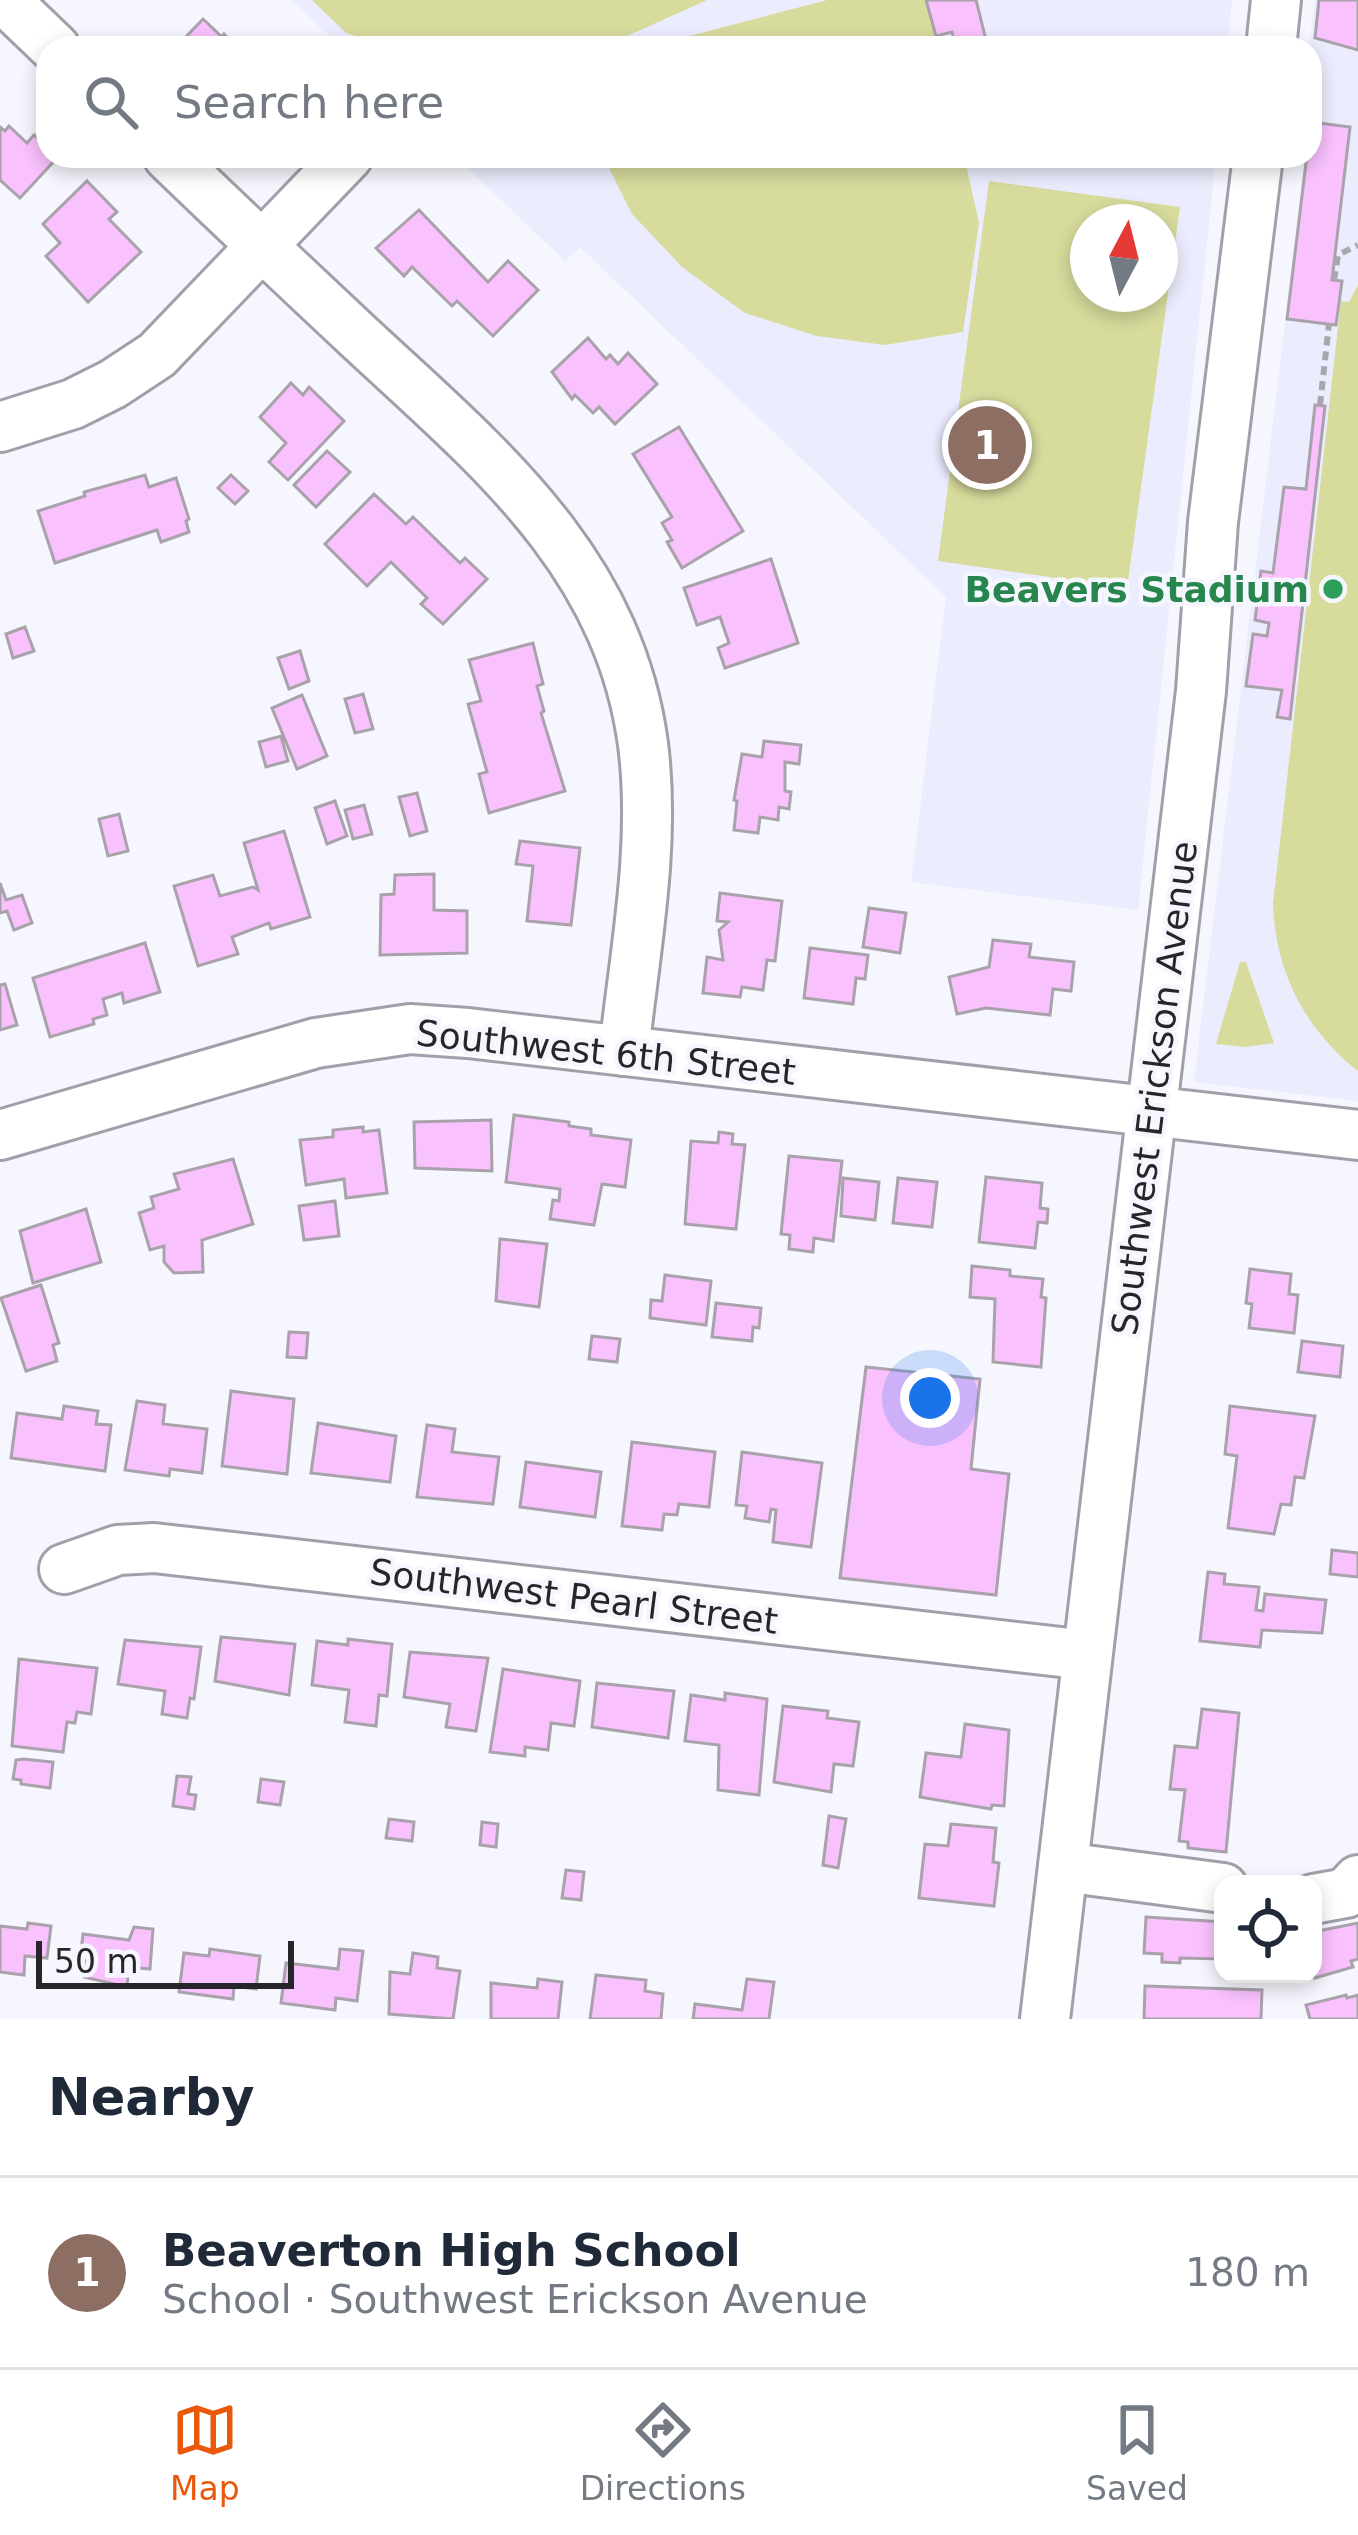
<!DOCTYPE html>
<meta charset="utf-8">
<style>
body{margin:0;font-family:"DejaVu Sans",sans-serif;background:#f2f2f3;color:#1f2937}
.controls{position:absolute;right:36px;bottom:36px;display:grid;overflow:hidden;border-radius:24px;box-shadow:0 6px 18px #0003}
.controls button{width:108px;height:108px;display:grid;place-items:center;padding:0;border:0;border-bottom:3px solid #e0e1e3;background:#fff;color:#1f2937;font:60px sans-serif}
.compass{position:absolute;left:1070px;top:204px;width:108px;height:108px;border-radius:50%;background:#fff;box-shadow:0 6px 18px #0003;rotate:7deg}
.scale{position:absolute;left:36px;bottom:30px;width:258px;box-sizing:border-box;padding-left:12px;border:6px solid #26262a;border-top:0;font-size:33px;line-height:42px;white-space:nowrap;color:#26262a;-webkit-text-stroke:9px #f6f6fe;paint-order:stroke}
.you{position:absolute;left:930px;top:1398px;width:42px;height:42px;margin:-30px;border:9px solid #fff;border-radius:50%;background:#1a73e8;box-shadow:0 0 0 18px #1a73e833}
.badge{display:grid;place-items:center;width:78px;height:78px;border-radius:50%;background:#ea580c;color:#fff;font-size:39px;font-weight:700}
.pin{position:absolute;translate:-50% -50%;border:6px solid #fff;box-shadow:0 3px 12px #0006}
.list{margin:0;padding:0;list-style:none}
h2{display:flex;justify-content:space-between;align-items:center;height:156px;margin:0;padding:0 48px;font-size:51px}
h2 small{font-size:39px;font-weight:400;color:#747a83}
.list li{display:grid;grid-template-columns:78px 1fr auto;gap:36px;align-items:center;box-sizing:border-box;height:192px;padding:0 48px;border-top:3px solid #e0e1e3}
.list b{display:block;font-size:45px;white-space:nowrap}
.list p{margin:0;font-size:39px;white-space:nowrap;color:#747a83}
.list em{font-size:39px;font-style:normal;color:#747a83}
.icon{flex:none;width:66px;height:66px;fill:none;stroke:currentColor;stroke-width:2;stroke-linecap:round;stroke-linejoin:round}
.map{position:relative;flex:none;width:1358px;height:2019px;overflow:hidden}
.search{position:absolute;background:#fff;box-shadow:0 6px 18px #0003;left:36px;right:36px;top:36px;height:132px;display:flex;align-items:center;gap:30px;box-sizing:border-box;padding:0 42px;border-radius:36px;color:#747a83;font-size:45px}
.sheet{height:348px;background:#fff}
nav{display:flex;justify-content:space-around;align-items:center;box-sizing:border-box;height:168px;border-top:3px solid #e0e1e3;background:#fff;font-size:33px;color:#747a83}
nav a{display:grid;justify-items:center;gap:6px}
nav .on{color:#ea580c}
.map>svg:first-child{display:block}
.built{fill:#ebecfd;fill-rule:evenodd}
.green{fill:#d7db9c;fill-rule:evenodd}
.building{fill:#f9c1fe;stroke:#a9a2aa;stroke-width:3}
.lines{fill:none;stroke-linecap:round;stroke-linejoin:round}
.minor-casing{stroke:#a0a0aa;stroke-width:54}
.path{stroke:#a7a7ad;stroke-width:6;stroke-dasharray:9 6;stroke-linecap:butt}
.minor{stroke:#fff;stroke-width:48}
.leisure-dot{fill:#2e9e5b;stroke:#f6f6fe;stroke-width:4.5}
.labels{text-anchor:middle;stroke-width:9;stroke-linejoin:round;paint-order:stroke}
.leisure-label{font-size:36px;font-weight:bold;fill:#27864d;stroke:#f6f6fe;text-anchor:end}
.street-label{font-size:36px;fill:#26262a;stroke:#f6f6fe}
</style>
<div class="map">
<svg width="1358" height="2019" viewBox="0 0 1358 2019">
<rect width="100%" height="100%" fill="#f6f6fe"/>
<g class="built">
<polygon points="292,0 1232,0 1227,48 342,48"/>
<polygon points="1315,0 1358,0 1358,1101 1194,1082 1305,156 1310,156 1314,74 1310,72 1309,48"/>
<path d="M455 156H1216L1138 910 911 882 946 597 580 247 565 261ZM1088 222H1160V294H1088Z"/>
</g>
<g class="green">
<polygon points="312,0 707,0 625,37 575,48 398,48 346,33"/>
<polygon points="827,0 926,0 939,48 644,48"/>
<polygon points="603,156 964,156 979,223 963,332 885,345 817,336 745,313 682,267 632,214"/>
<path d="M989 181 1180 207 1127 588 938 561ZM1088 222H1160V294H1088Z"/>
<path d="M1358 285V1071C1305 1030 1275 970 1273 904L1341 301 1349 302Z"/>
<polygon points="1240,962 1246,962 1274,1043 1246,1047 1216,1044"/>
</g>
<g class="building">
<polygon points="926,0 976,0 988,48 956,48 952,32 936,36"/>
<polygon points="1319,0 1358,0 1358,50 1315,38"/>
<polygon points="203,19 222,37 224,34 238,48 183,48 179,44"/>
<polygon points="1311,122 1350,127 1332,280 1342,281 1336,325 1287,319"/>
<polygon points="9,126 27,143 34,135 48,148 48,156 58,157 20,198 0,180 0,127 5,131"/>
<polygon points="87,181 117,212 109,219 141,252 88,302 46,256 60,243 43,224"/>
<polygon points="419,210 488,282 508,261 538,290 493,336 457,301 452,306 412,267 404,276 376,248"/>
<polygon points="588,338 606,359 610,355 618,364 628,353 657,384 615,424 599,407 593,413 575,395 572,399 552,372"/>
<polygon points="291,383 303,395 309,387 344,421 288,480 269,462 286,443 260,417"/>
<polygon points="1315,405 1325,406 1290,719 1277,717 1282,690 1246,686 1253,634 1267,636 1269,623 1255,620 1261,571 1273,573 1284,487 1306,489"/>
<polygon points="679,427 743,531 682,568 667,542 672,540 662,523 672,517 633,454"/>
<polygon points="327,451 350,472 316,507 294,485"/>
<polygon points="145,475 149,487 176,478 189,519 186,521 189,532 161,542 157,530 55,563 38,511 85,496 84,492"/>
<polygon points="231,475 248,491 235,504 218,488"/>
<polygon points="374,494 406,524 413,517 460,563 465,558 487,579 443,624 421,604 427,598 391,562 367,586 325,544"/>
<polygon points="771,559 798,643 725,668 718,648 729,643 720,617 697,625 684,588"/>
<polygon points="25,627 34,651 13,658 6,634"/>
<polygon points="533,643 543,684 537,686 544,711 541,713 565,791 489,813 479,774 487,772 468,704 481,701 469,660"/>
<polygon points="300,651 309,681 289,689 278,658"/>
<polygon points="363,694 373,729 355,733 345,699"/>
<polygon points="302,695 327,756 297,769 272,708"/>
<polygon points="281,736 288,761 266,767 259,742"/>
<polygon points="764,741 801,745 799,764 785,762 785,791 791,792 789,809 779,807 778,820 760,817 758,833 734,830 737,801 734,800 742,754 762,757"/>
<polygon points="417,793 427,831 410,836 399,797"/>
<polygon points="335,801 347,836 327,844 315,808"/>
<polygon points="364,805 372,834 353,839 345,810"/>
<polygon points="119,814 128,851 108,856 99,819"/>
<polygon points="284,831 310,917 271,929 269,923 232,937 238,954 198,966 174,886 213,875 220,896 253,887 258,890 244,843"/>
<polygon points="520,841 580,848 571,925 527,921 533,866 516,864"/>
<polygon points="434,874 434,910 467,911 467,953 380,955 381,895 394,894 395,875"/>
<polygon points="0,883 6,900 22,895 32,923 14,930 7,911 0,913"/>
<polygon points="720,893 782,901 775,961 767,960 763,990 742,987 740,997 703,993 707,957 723,960 719,930 728,922 717,921"/>
<polygon points="869,908 906,913 900,953 863,947"/>
<polygon points="993,940 1031,944 1029,957 1074,962 1071,991 1053,989 1050,1015 986,1008 957,1014 949,977 989,967"/>
<polygon points="145,943 160,992 124,1003 122,993 103,999 107,1015 93,1019 94,1024 50,1037 33,978"/>
<polygon points="810,948 868,955 865,979 856,978 853,1004 804,998"/>
<polygon points="5,984 17,1025 0,1030 0,985"/>
<polygon points="514,1115 569,1122 569,1126 591,1129 591,1135 631,1140 625,1187 602,1184 594,1225 550,1219 553,1200 559,1201 560,1189 506,1182"/>
<polygon points="491,1120 492,1171 415,1168 414,1122"/>
<polygon points="363,1127 363,1132 379,1130 387,1193 346,1198 344,1179 306,1185 300,1140 333,1137 333,1130"/>
<polygon points="719,1132 733,1134 732,1144 745,1145 736,1229 685,1224 691,1141 718,1143"/>
<polygon points="789,1156 842,1161 833,1241 814,1238 813,1252 789,1249 790,1235 781,1234"/>
<polygon points="233,1159 253,1224 202,1240 203,1272 174,1273 164,1262 164,1246 150,1250 139,1213 154,1208 151,1197 179,1189 174,1174"/>
<polygon points="986,1177 1042,1183 1040,1208 1048,1209 1047,1223 1038,1222 1035,1248 979,1242"/>
<polygon points="843,1178 879,1182 875,1220 841,1216"/>
<polygon points="898,1178 937,1182 932,1227 893,1223"/>
<polygon points="335,1201 339,1236 304,1240 299,1206"/>
<polygon points="86,1209 101,1262 33,1283 20,1231"/>
<polygon points="500,1239 547,1244 539,1307 496,1301"/>
<polygon points="972,1266 1010,1270 1010,1276 1043,1279 1041,1297 1046,1298 1041,1367 993,1362 995,1299 970,1297"/>
<polygon points="1250,1269 1291,1274 1289,1294 1298,1295 1294,1333 1249,1328 1252,1304 1246,1303"/>
<polygon points="665,1275 711,1281 706,1325 650,1318 651,1300 662,1301"/>
<polygon points="41,1285 59,1343 53,1345 57,1361 26,1371 1,1298"/>
<polygon points="716,1303 761,1308 759,1328 753,1327 752,1341 712,1337"/>
<polygon points="289,1332 308,1333 306,1358 287,1357"/>
<polygon points="592,1336 620,1339 617,1362 589,1359"/>
<polygon points="1302,1341 1343,1346 1340,1377 1298,1372"/>
<polygon points="866,1367 980,1379 971,1469 1009,1474 996,1595 840,1578"/>
<polygon points="231,1391 294,1399 287,1474 222,1466"/>
<polygon points="137,1401 165,1405 163,1424 207,1429 202,1473 170,1469 169,1476 125,1470"/>
<polygon points="64,1406 98,1411 96,1424 111,1425 105,1471 11,1458 17,1413 62,1419"/>
<polygon points="1230,1406 1315,1416 1304,1478 1295,1477 1291,1505 1281,1504 1274,1534 1228,1528 1237,1456 1225,1454"/>
<polygon points="318,1423 396,1436 390,1482 311,1473"/>
<polygon points="427,1425 455,1429 452,1452 499,1457 493,1504 417,1497"/>
<polygon points="632,1442 715,1452 709,1507 679,1504 677,1515 664,1514 662,1530 622,1526"/>
<polygon points="742,1452 822,1463 811,1547 773,1542 776,1510 771,1509 769,1522 745,1518 747,1506 736,1505"/>
<polygon points="526,1462 601,1472 595,1517 520,1507"/>
<polygon points="1332,1550 1358,1553 1358,1577 1330,1574"/>
<polygon points="1208,1572 1225,1574 1224,1584 1259,1587 1256,1610 1263,1611 1265,1594 1326,1600 1322,1633 1262,1630 1260,1647 1200,1641"/>
<polygon points="221,1637 295,1644 289,1695 215,1681"/>
<polygon points="348,1639 392,1644 387,1696 379,1695 376,1726 345,1722 349,1690 312,1685 317,1641 348,1645"/>
<polygon points="125,1640 201,1647 194,1699 190,1698 187,1718 162,1714 165,1691 118,1684"/>
<polygon points="410,1652 488,1658 476,1731 446,1727 450,1704 404,1697"/>
<polygon points="19,1659 97,1668 91,1714 77,1712 75,1723 67,1722 63,1752 12,1746"/>
<polygon points="503,1669 580,1681 574,1726 551,1723 548,1750 525,1747 525,1756 490,1752"/>
<polygon points="597,1683 674,1691 668,1738 592,1727"/>
<polygon points="725,1693 767,1699 759,1795 718,1790 719,1745 685,1741 691,1695 725,1700"/>
<polygon points="783,1706 828,1711 827,1718 859,1722 853,1766 834,1764 831,1792 774,1782"/>
<polygon points="1202,1709 1239,1713 1226,1852 1188,1848 1188,1842 1179,1841 1185,1790 1170,1789 1175,1746 1197,1748"/>
<polygon points="965,1724 1009,1730 1004,1806 992,1805 991,1809 920,1797 926,1753 961,1757"/>
<polygon points="23,1759 53,1762 50,1788 21,1784 21,1780 13,1779 16,1760"/>
<polygon points="177,1776 191,1777 188,1794 196,1795 194,1809 173,1806"/>
<polygon points="261,1779 284,1782 280,1805 258,1802"/>
<polygon points="829,1816 846,1819 838,1868 823,1865"/>
<polygon points="389,1819 414,1822 412,1841 386,1838"/>
<polygon points="482,1822 498,1824 496,1847 480,1845"/>
<polygon points="951,1824 996,1828 993,1862 999,1863 994,1906 919,1898 925,1844 948,1846"/>
<polygon points="566,1870 584,1872 581,1900 562,1898"/>
<polygon points="1146,1917 1223,1922 1223,1959 1180,1958 1180,1963 1162,1962 1162,1954 1144,1953"/>
<polygon points="28,1923 51,1926 47,1958 25,1956 24,1975 0,1972 0,1926 27,1929"/>
<polygon points="1358,1923 1358,1959 1351,1961 1353,1967 1315,1978 1313,1932"/>
<polygon points="134,1927 153,1929 150,1969 129,1967 127,1987 84,1977 85,1961 80,1961 83,1934 129,1940"/>
<polygon points="210,1949 260,1956 256,1989 234,1986 233,1999 179,1992 184,1953 209,1956"/>
<polygon points="340,1949 363,1951 357,2001 336,1998 335,2010 281,2003 286,1963 338,1969"/>
<polygon points="413,1953 438,1957 437,1968 460,1971 453,2019 389,2014 390,1972 410,1974"/>
<polygon points="596,1975 646,1980 645,1991 663,1994 661,2019 590,2019"/>
<polygon points="538,1979 562,1982 558,2019 491,2019 491,1983 537,1988"/>
<polygon points="747,1979 774,1982 769,2019 693,2019 695,2004 742,2010"/>
<polygon points="1145,1986 1262,1990 1261,2019 1144,2019"/>
<polygon points="1346,1995 1347,1998 1358,1995 1358,2019 1310,2019 1306,2005"/>
</g>
<g class="lines">
<g class="minor-casing">
<g id="minor">
<polyline points="5,0 55,48"/>
<polyline points="1271,48 1276,0"/>
<path d="M168 156C231 217 295 277 359 337 486 455 618 560 643 744 656 845 635 950 624 1051"/>
<polyline points="0,427 73,404 113,384 157,355 348,156"/>
<polyline points="0,1135 316,1043 410,1029 468,1033 1358,1135"/>
<polyline points="64,1569 118,1550 154,1548 1087,1655"/>
<polyline points="1063,1867 1223,1888"/>
<polyline points="1313,1899 1346,1893 1358,1880"/>
<polyline points="1045,2019 1201,691 1213,522 1258,156"/>
</g>
</g>
<g class="path">
<polyline points="1334,280 1338,255 1358,245"/>
<polyline points="1320,405 1329,324"/>
</g>
<use href="#minor" class="minor"/>
</g>
<circle class="leisure-dot" cx="1333" cy="589" r="12"/>
<g class="labels">
<g class="leisure-label">
<text x="1309" y="602">Beavers Stadium</text>
</g>
<g class="street-label">
<text transform="translate(606 1052) rotate(6)" y="13">Southwest 6th Street</text>
<text transform="translate(1154 1088) rotate(-83)" y="13">Southwest Erickson Avenue</text>
<text transform="translate(574 1596) rotate(7)" y="13">Southwest Pearl Street</text>
</g>
</g>
</svg>
<div class="controls">
<button><svg class="icon" aria-label="locate" viewBox="0 0 24 24"><circle cx="12" cy="12" r="6"/><path d="M12 2v4M12 18v4M2 12h4M18 12h4"/></svg></button>
</div>
<svg class="compass" viewBox="-18 -18 36 36"><path d="M0-13l5 13h-10z" fill="#e53935"/><path d="M0 13l5-13h-10z" fill="#747a83"/></svg>
<div class="scale">50 m</div>
<div class="you"></div>
<div class="pin badge" style="left:987px;top:445px;background:#8d6e63">1</div>
<div class="search"><svg class="icon" aria-label="search" viewBox="0 0 24 24"><circle cx="10" cy="10" r="6"/><path d="M15 15l6 6"/></svg>Search here</div>
</div>
<section class="sheet">
<h2>Nearby<small></small></h2>
<ul class="list">
<li><span class="badge" style="background:#8d6e63">1</span><div><b>Beaverton High School</b><p>School · Southwest Erickson Avenue</p></div><em>180 m</em></li>
</ul>
</section>
<nav>
<a class="on"><svg class="icon" aria-label="map" viewBox="0 0 24 24"><path d="M3 6l6-2 6 2 6-2v14l-6 2-6-2-6 2zM9 4v14M15 6v14"/></svg>Map</a>
<a><svg class="icon" aria-label="directions" viewBox="0 0 24 24"><path d="M12 3l9 9-9 9-9-9zM9 14v-3h6M13 9l2 2-2 2"/></svg>Directions</a>
<a><svg class="icon" aria-label="saved" viewBox="0 0 24 24"><path d="M7 4h10v16l-5-4-5 4z"/></svg>Saved</a>
</nav>
